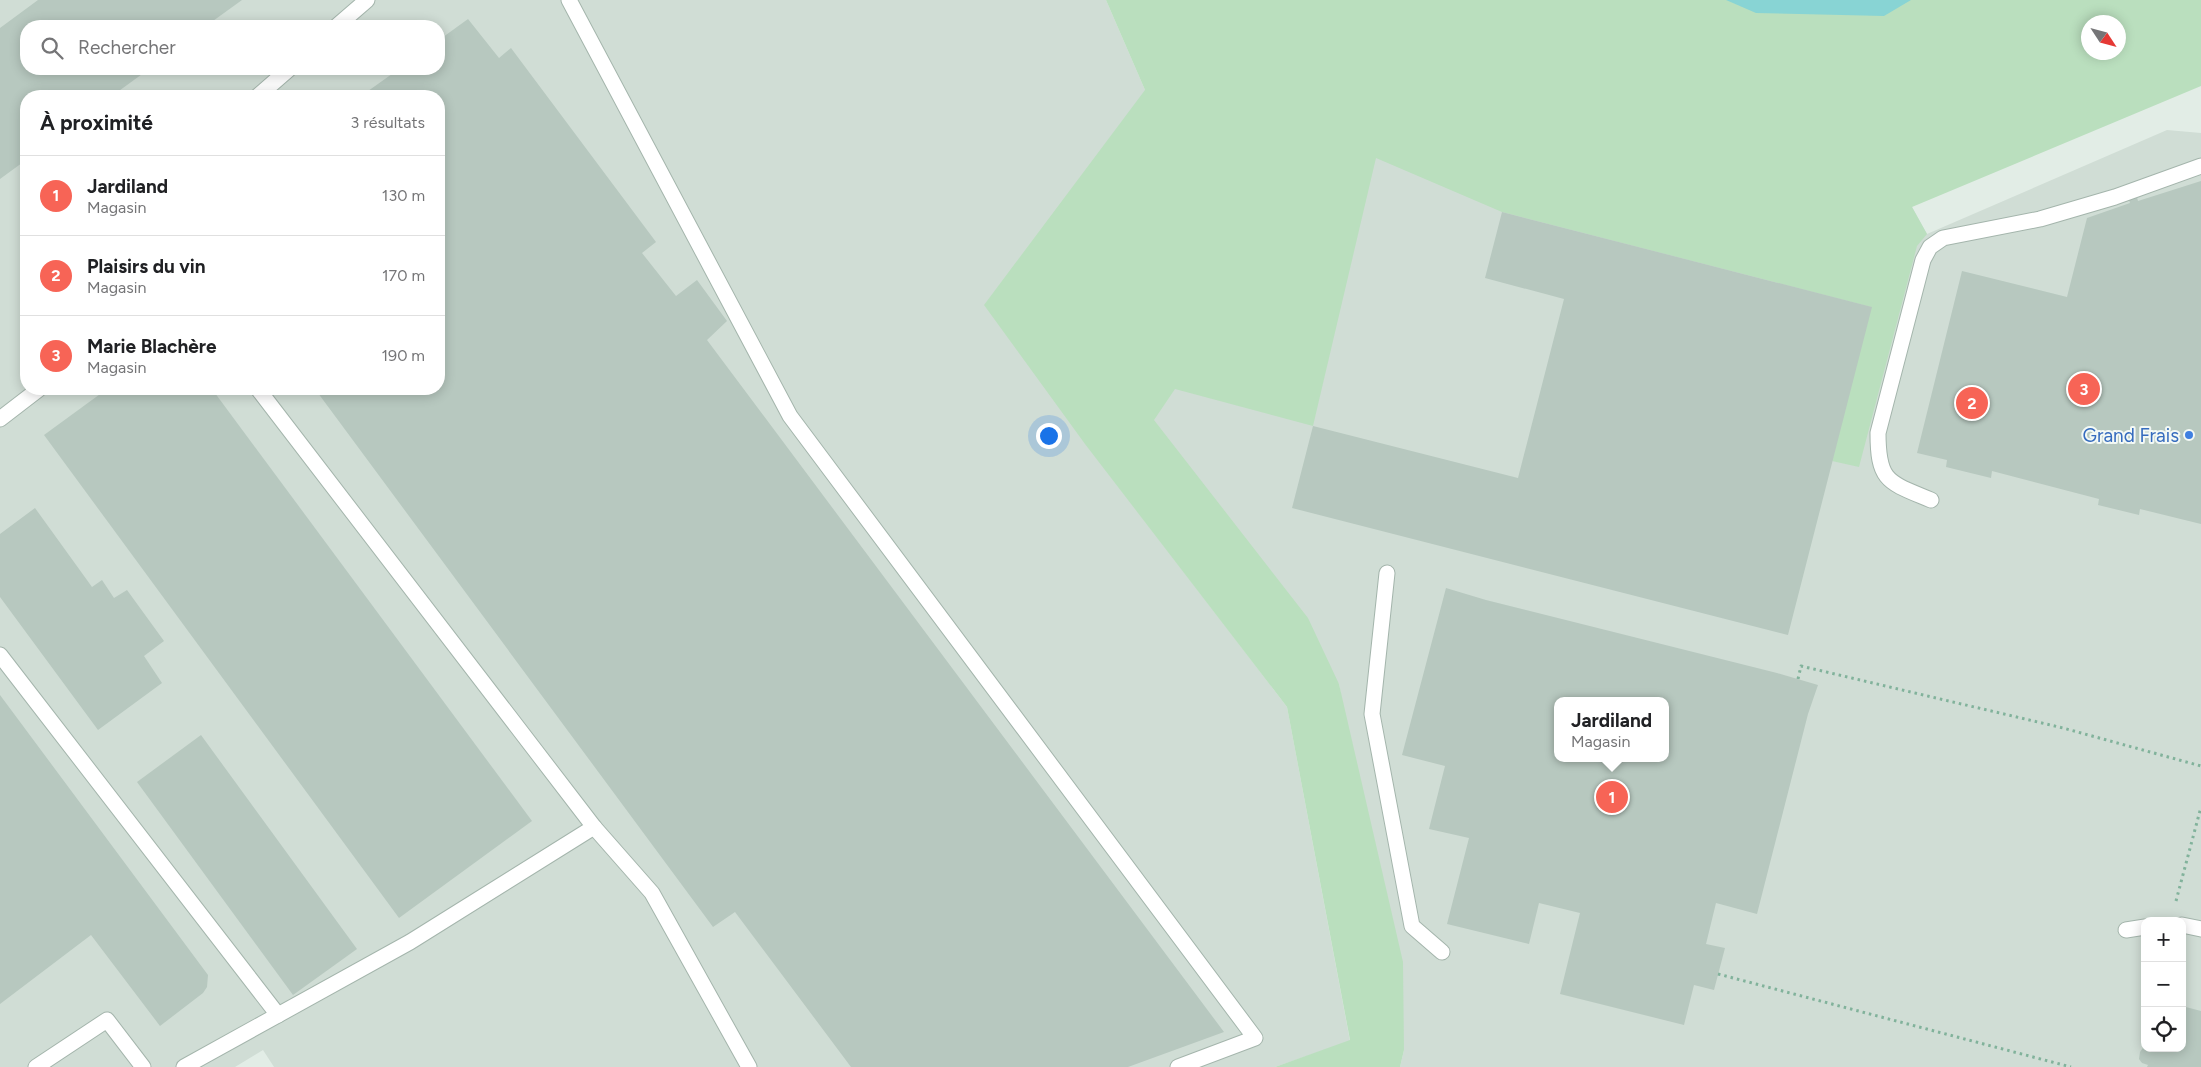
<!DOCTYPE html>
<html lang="fr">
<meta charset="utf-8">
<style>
body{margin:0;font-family:Figtree,sans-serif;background:#f2f2f2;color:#202124}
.controls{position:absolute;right:15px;bottom:15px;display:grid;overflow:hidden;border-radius:10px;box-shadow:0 2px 12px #0003}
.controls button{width:45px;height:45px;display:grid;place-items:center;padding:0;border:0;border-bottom:1px solid #e0e0e0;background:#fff;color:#202124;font:25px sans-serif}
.compass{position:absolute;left:2081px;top:15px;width:45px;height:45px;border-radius:50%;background:#fff;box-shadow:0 2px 12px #0003;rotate:126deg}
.you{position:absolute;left:1048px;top:435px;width:18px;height:18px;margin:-12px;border:4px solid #fff;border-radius:50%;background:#1a73e8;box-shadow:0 0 0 8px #1a73e833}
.badge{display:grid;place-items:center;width:32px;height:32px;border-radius:50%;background:#f76456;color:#fff;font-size:16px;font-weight:700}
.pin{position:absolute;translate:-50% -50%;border:2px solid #fff;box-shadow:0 1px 5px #0006}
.popup{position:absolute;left:1554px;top:697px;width:115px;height:65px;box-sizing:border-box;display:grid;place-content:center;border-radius:10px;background:#fff;filter:drop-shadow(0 1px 4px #0005);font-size:16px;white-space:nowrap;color:#757577}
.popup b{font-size:19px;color:#202124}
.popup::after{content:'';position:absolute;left:50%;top:100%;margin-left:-10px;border:10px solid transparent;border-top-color:#fff}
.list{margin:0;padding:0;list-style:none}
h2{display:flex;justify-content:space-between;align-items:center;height:65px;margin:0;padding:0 20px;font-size:21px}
h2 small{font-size:16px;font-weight:400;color:#757577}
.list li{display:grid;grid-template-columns:32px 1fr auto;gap:15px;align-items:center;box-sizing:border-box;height:80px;padding:0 20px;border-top:1px solid #e0e0e0}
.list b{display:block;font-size:19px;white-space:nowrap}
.list p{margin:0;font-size:16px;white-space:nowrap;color:#757577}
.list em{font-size:16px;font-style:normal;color:#757577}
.icon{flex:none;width:28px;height:28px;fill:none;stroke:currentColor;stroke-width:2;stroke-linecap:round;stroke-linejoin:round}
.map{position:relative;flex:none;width:2201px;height:1067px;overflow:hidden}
.search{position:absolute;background:#fff;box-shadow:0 2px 12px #0003;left:20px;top:20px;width:425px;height:55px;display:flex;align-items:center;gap:12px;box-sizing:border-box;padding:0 18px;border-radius:20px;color:#757577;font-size:19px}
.panel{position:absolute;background:#fff;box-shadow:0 2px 12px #0003;left:20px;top:90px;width:425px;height:305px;border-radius:20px}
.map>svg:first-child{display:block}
.built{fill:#d0ddd5;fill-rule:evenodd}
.green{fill:#badfbe;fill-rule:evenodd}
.water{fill:#88d4d4}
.building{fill:#b7c8bf;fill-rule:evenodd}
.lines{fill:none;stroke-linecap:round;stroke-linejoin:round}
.lane-casing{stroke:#a4b5ac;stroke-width:17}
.path{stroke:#81b29b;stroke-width:3;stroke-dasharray:2.5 4;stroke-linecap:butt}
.lane{stroke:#fff;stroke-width:15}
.shop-dot{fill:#3f7fe0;stroke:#f3f9f5;stroke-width:2}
.labels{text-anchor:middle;stroke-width:4;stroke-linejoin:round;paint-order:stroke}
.shop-label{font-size:19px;fill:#366cbe;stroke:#f3f9f5;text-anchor:end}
</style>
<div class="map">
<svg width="2201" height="1067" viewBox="0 0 2201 1067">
<rect width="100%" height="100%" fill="#e2ede6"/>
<path class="built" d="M0 0H1106L1145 90 1912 207 1927 234 2167 130 2201 133V1067H1400L1404 1050 1339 684 1086 444 1287 707 1350 1041 1275 1067H274L263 1050 235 1067H0ZM26 26H439V69H26ZM26 96H439V389H26ZM1558 701H1666V758H1558ZM2145 921H2182V1048H2145Z"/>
<path class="green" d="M1106 0H2201V86L1912 207 1927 234 1917 246 1859 467 1832 461 1871 307 1502 212 1376 158 1313 426 1175 389 1154 420 1308 618 1339 684 1403 962 1404 1050 1400 1067H1275L1350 1040 1287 707 1085 444 984 305 1145 90ZM2088 22H2118V52H2088Z"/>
<polygon class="water" points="1726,0 1911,0 1884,16 1756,13"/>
<g class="building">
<polygon points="38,0 242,0 206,26 26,26 26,69 149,69 112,96 26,96 26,160 0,179 0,28"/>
<polygon points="468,19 499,58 511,48 656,242 642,253 676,296 697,280 727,321 707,340 1224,1032 1128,1067 851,1067 735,912 713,927 315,389 439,389 439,96 361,96 399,69 439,69 439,40"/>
<polygon points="2201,181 2201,524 2140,509 2139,515 2098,505 2099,499 1992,471 1991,478 1946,467 1947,460 1917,453 1962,271 2067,297 2087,218 2130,203 2129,200 2137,197 2138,201"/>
<polygon points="1502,212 1872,307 1788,635 1292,508 1313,426 1518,478 1564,299 1485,278"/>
<polygon points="107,389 212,389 532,821 399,918 44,435"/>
<polygon points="35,508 92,587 102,580 114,598 127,590 164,641 144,656 162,683 98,730 0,597 0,534"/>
<path d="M1446 588 1486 600 1777 673 1818 685 1808 714 1757 914 1716 903 1706 944 1725 948 1714 990 1694 985 1684 1025 1560 994 1580 913 1539 903 1529 944 1447 924 1469 838 1429 829 1445 766 1402 755ZM1558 701H1666V758H1558Z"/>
<polygon points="0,695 208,975 207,987 203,993 160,1026 91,935 0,1004"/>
<polygon points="201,735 357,949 293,995 137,782"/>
<polygon points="2182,1006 2201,1011 2201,1067 2147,1067 2148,1065 2142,1063 2139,1059 2140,1052 2145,1045 2145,1048 2182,1048"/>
</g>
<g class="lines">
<g class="lane-casing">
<g id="lane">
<polyline points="569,0 790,416 1255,1038 1178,1067"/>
<polyline points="337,26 367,0"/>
<polyline points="258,96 289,69"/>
<polyline points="0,419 39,389"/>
<path d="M1931 500C1888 482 1878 482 1878 433L1923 260 1930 247 1943 238 2040 219 2115 197 2201 166"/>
<polyline points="1387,573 1372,714 1412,926 1442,952"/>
<polyline points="0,655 278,1015"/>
<polyline points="594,827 652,893 749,1067"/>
<polyline points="2182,925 2201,929"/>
<polyline points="2126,930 2145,927"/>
<polyline points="36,1067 107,1020 143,1067"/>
<polyline points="184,1067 410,942 594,827 258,389"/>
</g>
</g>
<g class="path">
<polyline points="1798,679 1801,666 2063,728 2201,766"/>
<polyline points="2176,901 2201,807"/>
<polyline points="1718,974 2071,1067"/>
</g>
<use href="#lane" class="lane"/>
</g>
<circle class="shop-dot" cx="2189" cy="435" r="5"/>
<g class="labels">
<g class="shop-label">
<text x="2179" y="442">Grand Frais</text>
</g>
</g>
</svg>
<div class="controls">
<button>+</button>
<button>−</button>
<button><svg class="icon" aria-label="locate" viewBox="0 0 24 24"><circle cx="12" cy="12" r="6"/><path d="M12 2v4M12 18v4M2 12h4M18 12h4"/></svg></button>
</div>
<svg class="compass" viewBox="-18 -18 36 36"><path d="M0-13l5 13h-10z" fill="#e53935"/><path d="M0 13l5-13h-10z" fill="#757577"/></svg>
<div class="you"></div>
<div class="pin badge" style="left:1612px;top:797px">1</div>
<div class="popup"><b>Jardiland</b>Magasin</div>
<div class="pin badge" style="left:1972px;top:403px">2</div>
<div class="pin badge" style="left:2084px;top:389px">3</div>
<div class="search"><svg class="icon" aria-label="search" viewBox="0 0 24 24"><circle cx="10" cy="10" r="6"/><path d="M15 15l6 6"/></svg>Rechercher</div>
<section class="panel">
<h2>À proximité<small>3 résultats</small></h2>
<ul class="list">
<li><span class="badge">1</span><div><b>Jardiland</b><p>Magasin</p></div><em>130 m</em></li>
<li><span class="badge">2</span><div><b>Plaisirs du vin</b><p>Magasin</p></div><em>170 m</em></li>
<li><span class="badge">3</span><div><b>Marie Blachère</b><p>Magasin</p></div><em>190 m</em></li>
</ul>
</section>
</div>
